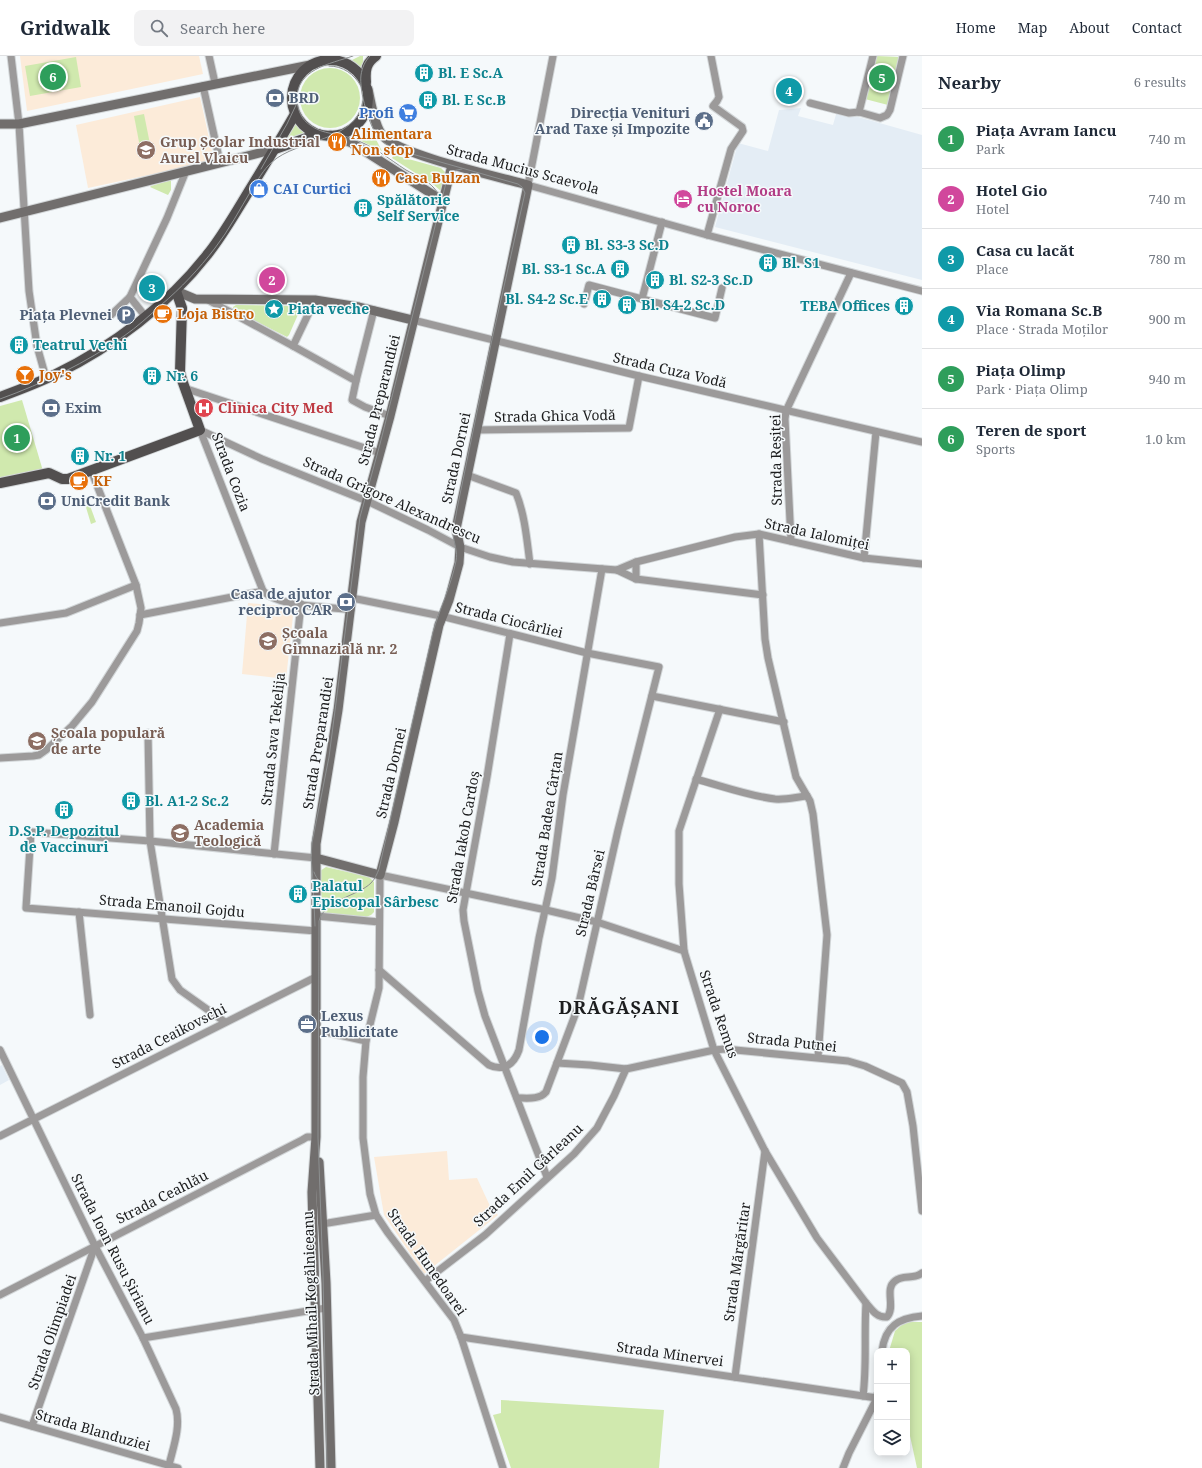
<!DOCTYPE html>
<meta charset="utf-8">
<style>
body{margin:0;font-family:"Noto Serif",serif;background:#f2f2f3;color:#1f2937}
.controls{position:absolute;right:12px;bottom:12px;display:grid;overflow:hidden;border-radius:8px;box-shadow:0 2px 10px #0003}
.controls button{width:36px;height:36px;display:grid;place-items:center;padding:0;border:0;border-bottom:1px solid #e0e1e3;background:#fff;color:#1f2937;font:20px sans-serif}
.you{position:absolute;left:542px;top:981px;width:14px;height:14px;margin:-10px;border:3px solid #fff;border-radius:50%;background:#1a73e8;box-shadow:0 0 0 6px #1a73e833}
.badge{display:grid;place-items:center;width:26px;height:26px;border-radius:50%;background:#92781e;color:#fff;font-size:13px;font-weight:700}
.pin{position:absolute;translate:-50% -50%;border:2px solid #fff;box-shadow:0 1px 4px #0006}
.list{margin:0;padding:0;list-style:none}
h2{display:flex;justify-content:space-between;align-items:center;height:52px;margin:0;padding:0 16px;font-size:17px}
h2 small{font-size:13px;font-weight:400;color:#747a83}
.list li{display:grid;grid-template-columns:26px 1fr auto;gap:12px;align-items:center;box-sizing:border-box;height:60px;padding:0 16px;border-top:1px solid #e0e1e3}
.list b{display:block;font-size:15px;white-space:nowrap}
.list p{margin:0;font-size:13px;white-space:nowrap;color:#747a83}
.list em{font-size:13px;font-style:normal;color:#747a83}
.icon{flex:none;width:22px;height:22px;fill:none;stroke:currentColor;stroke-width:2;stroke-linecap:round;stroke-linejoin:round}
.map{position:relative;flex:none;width:922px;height:1412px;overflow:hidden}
header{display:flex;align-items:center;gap:24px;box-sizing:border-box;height:56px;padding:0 20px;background:#fff;border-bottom:1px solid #e0e1e3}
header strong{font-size:19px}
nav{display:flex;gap:22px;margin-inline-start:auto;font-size:14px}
.search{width:280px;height:36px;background:#f2f2f3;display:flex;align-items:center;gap:10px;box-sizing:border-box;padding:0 14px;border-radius:8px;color:#747a83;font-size:15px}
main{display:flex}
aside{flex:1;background:#fff}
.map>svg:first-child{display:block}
.built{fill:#e4edf5}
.education{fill:#fcebd9}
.green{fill:#d0e9ae}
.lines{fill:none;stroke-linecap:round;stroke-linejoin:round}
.street-casing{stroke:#d2d6d8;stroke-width:9}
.secondary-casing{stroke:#d2d6d8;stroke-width:11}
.primary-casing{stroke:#d2d6d8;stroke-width:12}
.street{stroke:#9c9a9a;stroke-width:7}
.secondary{stroke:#716e6d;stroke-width:9}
.primary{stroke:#524f4f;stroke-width:10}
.tram{stroke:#8d9091;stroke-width:1}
.labels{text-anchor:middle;stroke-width:3;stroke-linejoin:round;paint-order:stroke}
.culture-label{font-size:14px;font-weight:bold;fill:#0d838f;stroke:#f5f9fb;text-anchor:start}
.service-label{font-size:14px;font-weight:bold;fill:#4e5e75;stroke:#f5f9fb;text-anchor:start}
.shop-label{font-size:14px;font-weight:bold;fill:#366cbe;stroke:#f5f9fb;text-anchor:end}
.food-label{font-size:14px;font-weight:bold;fill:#c56008;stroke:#f5f9fb;text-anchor:start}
.education-label{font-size:14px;font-weight:bold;fill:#785e54;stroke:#f5f9fb;text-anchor:start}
.street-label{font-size:14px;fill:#1c1d1e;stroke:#f5f9fb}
.hotel-label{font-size:14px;font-weight:bold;fill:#b23c85;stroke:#f5f9fb;text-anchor:start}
.health-label{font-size:14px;font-weight:bold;fill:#be3a42;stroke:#f5f9fb;text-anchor:start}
.district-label{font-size:18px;font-weight:bold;letter-spacing:1px;fill:#1c1d1e;stroke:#f5f9fb}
</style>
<header>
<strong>Gridwalk</strong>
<div class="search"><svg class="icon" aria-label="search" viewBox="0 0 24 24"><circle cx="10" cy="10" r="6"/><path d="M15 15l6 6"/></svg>Search here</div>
<nav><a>Home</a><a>Map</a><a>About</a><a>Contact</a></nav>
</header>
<main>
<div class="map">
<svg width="922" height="1412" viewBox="0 0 922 1412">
<rect width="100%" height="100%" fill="#f5f9fb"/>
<g class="built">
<polygon points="801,52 798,60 833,69 837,55 922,79 922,224 715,171 738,87 768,95 779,54"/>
<polygon points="2,1009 9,1024 0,1029 0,1010"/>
</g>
<g class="education">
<polygon points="20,0 199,0 203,18 27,55"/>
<polygon points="200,41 214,105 88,132 76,69"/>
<polygon points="248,547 294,551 286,623 242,618"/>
<polygon points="447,1095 449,1124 477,1122 490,1150 498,1159 424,1218 384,1159 374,1101"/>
</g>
<g class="green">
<polygon points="360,0 363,0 363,7 360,12 350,5"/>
<polygon points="876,0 900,1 888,49 865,43"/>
<polygon points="76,1 81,31 30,40 25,10"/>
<circle cx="330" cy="42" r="30"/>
<polygon points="144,58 150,88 140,91 134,60"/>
<polygon points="293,65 298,69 304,77 282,84"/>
<polygon points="370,72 382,95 359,84"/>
<polygon points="394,99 441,112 446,117 441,135 434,129 392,102"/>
<polygon points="171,124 171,134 168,139 150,131 151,130"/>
<polygon points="236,249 298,250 300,252 300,254 289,279 287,281 234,254 233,251"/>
<polygon points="22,344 43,415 0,423 0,350"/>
<polygon points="89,447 96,466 91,468 85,448"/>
<polygon points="326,811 369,821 374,826 374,856 371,859 366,861 328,859 322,856 320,815"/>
<polygon points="905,1266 922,1266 922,1412 917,1412 910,1380 907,1373 907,1295 889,1295 895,1275"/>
<polygon points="501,1344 664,1354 659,1412 511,1412 493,1359 501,1357"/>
</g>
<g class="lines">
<g class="street-casing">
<g id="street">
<polyline points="11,0 19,68 29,235 37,290 46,322"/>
<polyline points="209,0 215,27"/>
<polyline points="553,0 528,129 707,179 922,235"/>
<polyline points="203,30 220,106"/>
<polyline points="810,47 849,57 859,56 880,62 887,59 890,54 903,0"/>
<polyline points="859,56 873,0"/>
<polyline points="662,166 642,243 715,262 722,232"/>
<polyline points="707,179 731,93 743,75 742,71 713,50 717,45 719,41 711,0"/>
<polyline points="130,241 145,260"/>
<polyline points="208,244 293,290 315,244"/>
<polyline points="584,248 589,229 642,243"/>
<polyline points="111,259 130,241 167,162 186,115"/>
<polyline points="413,264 639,320 922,386"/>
<polyline points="293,290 356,325 374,254"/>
<polyline points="356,325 352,344 365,351 390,360"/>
<polyline points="184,332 380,397"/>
<polyline points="200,374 262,403 367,445 428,474 460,491 490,501 513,506 617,514 636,523 763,539"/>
<path d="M200 374 263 535C280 552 327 550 351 554"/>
<polyline points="476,374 629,372 639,320"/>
<path d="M467 419 516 437C525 459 527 485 530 508"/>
<polyline points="759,478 765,583 768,602 796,721 810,745 813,758 827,879 818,1001"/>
<polyline points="791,485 785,363 786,355 851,217"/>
<polyline points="864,502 876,376"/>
<polyline points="636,506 636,523"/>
<polyline points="617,514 636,506 735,481 759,478 864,502 922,508"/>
<path d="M352 542 441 560 587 597 659 611 618 774 578 951 546 1036C539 1044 527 1042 517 1042"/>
<polyline points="140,559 263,535"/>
<polyline points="0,567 66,557 136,529"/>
<polyline points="510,578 487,721 466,837 463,854 464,865 478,935 485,960 547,1121"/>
<polyline points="652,640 784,666"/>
<polyline points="720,653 679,775 679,828 684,895 714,994 765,1095 817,1182 866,1247"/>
<polyline points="148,677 150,785 172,923 180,934 225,966"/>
<polyline points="0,702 33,700 39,699 46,694 72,670 92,646 137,575 139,567 141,552 136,529 91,414"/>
<path d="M696 723C722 730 749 740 775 743 786 744 796 741 807 740"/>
<polyline points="274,798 301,548"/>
<polyline points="316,802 150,785 31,776 26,852 316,875"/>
<polyline points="79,856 90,959"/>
<polyline points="317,860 379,866"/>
<path d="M379 914 489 1009C504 1016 514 1008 519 994L539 882 552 822 563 739 602 513"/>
<polyline points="317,974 366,985"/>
<path d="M0 994 95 1190 143 1282 176 1353C181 1371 173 1392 169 1409"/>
<polyline points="557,1007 590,1009 626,1013 714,994 725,993 848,1005 865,1010 902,1027 907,1036 913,1070 922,1155"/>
<polyline points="0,1080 316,921"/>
<polyline points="322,1168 376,1159"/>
<polyline points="425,1225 485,1179 574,1098 597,1072 614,1040 626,1013"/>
<polyline points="0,1239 302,1084 307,1081 316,1081"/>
<polyline points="461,1281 877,1342"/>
<polyline points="143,1282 326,1252"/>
<path d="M882 1295C885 1270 899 1262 922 1260"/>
<polyline points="735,1321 765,1095"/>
<path d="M863 1340C867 1309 864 1278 866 1247 872 1254 877 1262 887 1261 896 1251 884 1233 895 1225 903 1218 914 1224 922 1217"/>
<polyline points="0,1361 178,1412"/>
<polyline points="32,1370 95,1190"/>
<polyline points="503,1412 461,1281 454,1264 388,1177 376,1159 370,1138 363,1082 363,1021 366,985 379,932 380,819 546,854 597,866 684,895"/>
<polyline points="843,1412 849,1397 877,1342 877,1339"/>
</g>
</g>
<g class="secondary-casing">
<g id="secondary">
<polyline points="0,68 19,68 315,8"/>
<polyline points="330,79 352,87 443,145"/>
<polyline points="0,162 275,93"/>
<polyline points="176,235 195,243 315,244 359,251 413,264"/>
<path d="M316 802 380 819 394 766 439 569 449 544 459 507 460 491 456 473 528 129C500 121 399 99 383 80 374 70 371 46 368 33"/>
<polyline points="319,1106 326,1227 331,1412"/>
<polyline points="320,1412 312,1136 316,1081 316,788 338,654 361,466 390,360 452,109"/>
</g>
</g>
<g class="primary-casing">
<g id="primary">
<circle cx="330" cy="42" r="38"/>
<path d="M366 26C365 14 366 7 376 0"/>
<polyline points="275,93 318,78"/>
<path d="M0 341C19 334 38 327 56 318 112 291 169 248 207 199 220 183 230 166 241 148 259 118 278 88 295 58"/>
<polyline points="0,427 49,417 62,423 68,423 200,374 182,324 180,316 182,252 176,235"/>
</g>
</g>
<use href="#street" class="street"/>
<use href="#secondary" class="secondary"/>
<use href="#primary" class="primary"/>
<g class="tram">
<path d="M353 0C330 8 295 13 297 45 298 55 302 64 310 69 323 79 339 77 353 83 372 89 389 103 406 114 415 119 427 124 434 132 438 136 439 141 440 146"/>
<path d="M329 10C343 10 354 18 361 30"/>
<polyline points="261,113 287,68 297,47"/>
<path d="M0 343C44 327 86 307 124 280 137 271 149 260 161 249 181 232 199 213 215 192 229 174 240 153 252 133 258 124 263 114 272 106 297 83 357 86 363 45"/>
<path d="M314 816C320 833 336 837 353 835"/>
<polyline points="315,870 313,825 311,801 312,787 329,701 360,461 380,388 447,123 452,115 462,113"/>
<path d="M327 1412 323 1218 318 1081 319 865C324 844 358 840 371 827 375 823 377 818 379 813L433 576C440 552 451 530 456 505 458 496 454 487 453 478 453 470 456 461 457 453L491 288 525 137 522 131 518 128 398 94C392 92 385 88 380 83 369 72 359 34 361 19 362 12 365 5 370 0"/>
</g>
</g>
<defs>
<g id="building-disc" transform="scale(1)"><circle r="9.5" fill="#0f9aa8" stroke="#f5f9fb"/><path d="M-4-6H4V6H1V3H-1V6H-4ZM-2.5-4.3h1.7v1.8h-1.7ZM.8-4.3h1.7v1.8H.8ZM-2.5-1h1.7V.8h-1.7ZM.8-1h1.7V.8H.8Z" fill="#fff"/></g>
<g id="bank-disc" transform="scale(1)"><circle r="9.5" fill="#5c6f8a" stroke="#f5f9fb"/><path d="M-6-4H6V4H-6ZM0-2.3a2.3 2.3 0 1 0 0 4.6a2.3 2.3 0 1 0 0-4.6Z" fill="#fff"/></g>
<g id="supermarket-disc" transform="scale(1)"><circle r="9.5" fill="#3f7fe0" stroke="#f5f9fb"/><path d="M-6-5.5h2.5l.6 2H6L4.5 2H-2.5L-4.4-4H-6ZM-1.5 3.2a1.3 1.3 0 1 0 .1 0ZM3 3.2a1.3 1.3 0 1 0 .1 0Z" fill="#fff"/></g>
<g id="civic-disc" transform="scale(1)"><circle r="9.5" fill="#5c6f8a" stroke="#f5f9fb"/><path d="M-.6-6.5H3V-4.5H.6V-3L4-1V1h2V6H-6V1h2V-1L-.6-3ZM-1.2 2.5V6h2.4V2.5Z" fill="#fff"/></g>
<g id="restaurant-disc" transform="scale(1)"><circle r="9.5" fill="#e8710a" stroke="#f5f9fb"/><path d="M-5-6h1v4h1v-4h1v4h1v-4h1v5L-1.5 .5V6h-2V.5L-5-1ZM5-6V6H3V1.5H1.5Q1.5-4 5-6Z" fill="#fff"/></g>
<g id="school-disc" transform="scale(1)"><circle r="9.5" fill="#8d6e63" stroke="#f5f9fb"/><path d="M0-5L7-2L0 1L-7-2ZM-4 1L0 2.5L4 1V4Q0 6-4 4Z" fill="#fff"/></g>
<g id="shop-disc" transform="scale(1)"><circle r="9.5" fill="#3f7fe0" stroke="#f5f9fb"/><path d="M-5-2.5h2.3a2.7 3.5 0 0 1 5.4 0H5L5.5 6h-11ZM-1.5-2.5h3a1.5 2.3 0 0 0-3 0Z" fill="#fff"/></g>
<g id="hotel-disc" transform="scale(1)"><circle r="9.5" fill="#d1479c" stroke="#f5f9fb"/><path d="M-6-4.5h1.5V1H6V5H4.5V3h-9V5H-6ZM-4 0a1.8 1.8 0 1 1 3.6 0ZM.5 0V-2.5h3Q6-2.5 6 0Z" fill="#fff"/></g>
<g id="sight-disc" transform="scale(1)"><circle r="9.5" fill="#0f9aa8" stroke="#f5f9fb"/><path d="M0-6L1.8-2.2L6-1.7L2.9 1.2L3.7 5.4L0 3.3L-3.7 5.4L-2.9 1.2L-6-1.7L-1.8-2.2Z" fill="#fff"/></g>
<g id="cafe-disc" transform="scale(1)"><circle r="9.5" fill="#e8710a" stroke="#f5f9fb"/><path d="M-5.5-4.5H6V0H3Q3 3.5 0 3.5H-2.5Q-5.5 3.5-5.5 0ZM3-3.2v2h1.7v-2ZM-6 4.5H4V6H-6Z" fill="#fff"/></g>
<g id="parking-disc" transform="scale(1)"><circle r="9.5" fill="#5c6f8a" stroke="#f5f9fb"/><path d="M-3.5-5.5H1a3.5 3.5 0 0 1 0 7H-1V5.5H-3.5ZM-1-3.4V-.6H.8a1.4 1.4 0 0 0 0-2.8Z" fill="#fff"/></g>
<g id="bar-disc" transform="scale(1)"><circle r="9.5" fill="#e8710a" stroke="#f5f9fb"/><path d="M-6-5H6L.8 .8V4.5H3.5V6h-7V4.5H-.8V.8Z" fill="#fff"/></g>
<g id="hospital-disc" transform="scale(1)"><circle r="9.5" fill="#e0444e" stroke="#f5f9fb"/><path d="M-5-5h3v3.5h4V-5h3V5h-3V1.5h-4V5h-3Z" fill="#fff"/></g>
<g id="office-disc" transform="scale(1)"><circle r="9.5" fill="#5c6f8a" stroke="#f5f9fb"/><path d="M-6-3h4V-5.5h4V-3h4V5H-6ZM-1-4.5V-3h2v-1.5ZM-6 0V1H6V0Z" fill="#fff"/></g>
</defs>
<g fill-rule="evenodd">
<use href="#building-disc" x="424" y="17"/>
<use href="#bank-disc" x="275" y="42"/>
<use href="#building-disc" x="428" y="44"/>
<use href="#supermarket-disc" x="408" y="57"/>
<use href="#civic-disc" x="704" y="65"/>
<use href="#restaurant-disc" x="337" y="86"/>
<use href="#school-disc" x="146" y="94"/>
<use href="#restaurant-disc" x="381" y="122"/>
<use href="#shop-disc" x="259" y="133"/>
<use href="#hotel-disc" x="683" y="143"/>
<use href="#building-disc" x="363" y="152"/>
<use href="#building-disc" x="571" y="189"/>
<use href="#building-disc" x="768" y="207"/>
<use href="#building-disc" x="620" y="213"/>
<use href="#building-disc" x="655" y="224"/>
<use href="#building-disc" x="602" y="243"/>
<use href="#building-disc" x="627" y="249"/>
<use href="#building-disc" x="904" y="250"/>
<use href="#sight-disc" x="274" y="253"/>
<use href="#cafe-disc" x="163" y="258"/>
<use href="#parking-disc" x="126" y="259"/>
<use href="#building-disc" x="19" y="289"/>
<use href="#bar-disc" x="25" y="319"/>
<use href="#building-disc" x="152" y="320"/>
<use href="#bank-disc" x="51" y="352"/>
<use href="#hospital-disc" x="204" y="352"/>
<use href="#building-disc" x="80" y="400"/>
<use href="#cafe-disc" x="79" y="425"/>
<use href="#bank-disc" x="47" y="445"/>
<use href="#bank-disc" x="346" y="546"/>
<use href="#school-disc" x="268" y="585"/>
<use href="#school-disc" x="37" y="685"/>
<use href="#building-disc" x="131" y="745"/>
<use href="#building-disc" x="64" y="754"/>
<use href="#school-disc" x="180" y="777"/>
<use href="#building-disc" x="298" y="838"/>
<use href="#office-disc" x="307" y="968"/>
</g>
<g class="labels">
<g class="culture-label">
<text x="438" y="22">Bl. E Sc.A</text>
<text x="442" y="49">Bl. E Sc.B</text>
<text x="377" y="149">Spălătorie<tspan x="377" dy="16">Self Service</tspan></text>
<text x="585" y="194">Bl. S3-3 Sc.D</text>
<text x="782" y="212">Bl. S1</text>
<text x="606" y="218" text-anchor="end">Bl. S3-1 Sc.A</text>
<text x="669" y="229">Bl. S2-3 Sc.D</text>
<text x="588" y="248" text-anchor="end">Bl. S4-2 Sc.E</text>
<text x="641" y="254">Bl. S4-2 Sc.D</text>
<text x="890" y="255" text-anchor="end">TEBA Offices</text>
<text x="288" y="258">Piata veche</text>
<text x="33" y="294">Teatrul Vechi</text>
<text x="166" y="325">Nr. 6</text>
<text x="94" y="405">Nr. 1</text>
<text x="145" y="750">Bl. A1-2 Sc.2</text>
<text x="64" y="780" text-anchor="middle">D.S.P. Depozitul<tspan x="64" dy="16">de Vaccinuri</tspan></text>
<text x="312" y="835">Palatul<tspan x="312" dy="16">Episcopal Sârbesc</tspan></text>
</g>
<g class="service-label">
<text x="289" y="47">BRD</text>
<text x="690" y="62" text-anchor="end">Direcția Venituri<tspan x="690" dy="16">Arad Taxe și Impozite</tspan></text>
<text x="112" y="264" text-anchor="end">Piața Plevnei</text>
<text x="65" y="357">Exim</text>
<text x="61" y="450">UniCredit Bank</text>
<text x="332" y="543" text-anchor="end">Casa de ajutor<tspan x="332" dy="16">reciproc CAR</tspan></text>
<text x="321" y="965">Lexus<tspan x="321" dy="16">Publicitate</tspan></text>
</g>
<g class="shop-label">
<text x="394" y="62">Profi</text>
<text x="273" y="138" text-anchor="start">CAI Curtici</text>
</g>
<g class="food-label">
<text x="351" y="83">Alimentara<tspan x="351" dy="16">Non stop</tspan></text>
<text x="395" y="127">Casa Bulzan</text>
<text x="177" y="263">Loja Bistro</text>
<text x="39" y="324">Joy's</text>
<text x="93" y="430">KF</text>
</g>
<g class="education-label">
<text x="160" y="91">Grup Școlar Industrial<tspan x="160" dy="16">Aurel Vlaicu</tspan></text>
<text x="282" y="582">Școala<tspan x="282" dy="16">Gimnazială nr. 2</tspan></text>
<text x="51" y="682">Școala populară<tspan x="51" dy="16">de arte</tspan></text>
<text x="194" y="774">Academia<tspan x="194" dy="16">Teologică</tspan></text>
</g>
<g class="street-label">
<text transform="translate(523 113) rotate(15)" y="5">Strada Mucius Scaevola</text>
<text transform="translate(670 314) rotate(13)" y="5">Strada Cuza Vodă</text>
<text transform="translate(379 344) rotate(-76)" y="5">Strada Preparandiei</text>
<text transform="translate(555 360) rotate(-1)" y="5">Strada Ghica Vodă</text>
<text transform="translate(456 402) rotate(-78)" y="5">Strada Dornei</text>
<text transform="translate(776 404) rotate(-91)" y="5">Strada Reșiței</text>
<text transform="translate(231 416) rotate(69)" y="5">Strada Cozia</text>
<text transform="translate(392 444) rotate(24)" y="5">Strada Grigore Alexandrescu</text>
<text transform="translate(817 478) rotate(12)" y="5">Strada Ialomiței</text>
<text transform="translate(509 564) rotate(14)" y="5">Strada Ciocârliei</text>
<text transform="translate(273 683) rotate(-84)" y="5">Strada Sava Tekelija</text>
<text transform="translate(318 687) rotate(-81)" y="5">Strada Preparandiei</text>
<text transform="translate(391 717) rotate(-77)" y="5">Strada Dornei</text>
<text transform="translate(547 763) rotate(-81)" y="5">Strada Badea Cârțan</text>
<text transform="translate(463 781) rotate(-80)" y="5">Strada Iakob Cardoș</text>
<text transform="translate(590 837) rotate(-77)" y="5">Strada Bârsei</text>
<text transform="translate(172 850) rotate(5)" y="5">Strada Emanoil Gojdu</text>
<text transform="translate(719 958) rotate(71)" y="5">Strada Remus</text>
<text transform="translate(169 980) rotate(-27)" y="5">Strada Ceaikovschi</text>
<text transform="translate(792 986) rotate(6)" y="5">Strada Putnei</text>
<text transform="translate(528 1119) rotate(-43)" y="5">Strada Emil Gârleanu</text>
<text transform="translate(162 1141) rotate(-27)" y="5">Strada Ceahlău</text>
<text transform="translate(113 1193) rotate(63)" y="5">Strada Ioan Rusu Șirianu</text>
<text transform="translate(427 1206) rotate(55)" y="5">Strada Hunedoarei</text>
<text transform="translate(737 1206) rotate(-82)" y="5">Strada Mărgăritar</text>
<text transform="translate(311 1247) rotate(-92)" y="5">Strada Mihail Kogălniceanu</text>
<text transform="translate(52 1276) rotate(-71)" y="5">Strada Olimpiadei</text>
<text transform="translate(670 1298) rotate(8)" y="5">Strada Minervei</text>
<text transform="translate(93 1374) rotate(16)" y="5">Strada Blanduziei</text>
</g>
<g class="hotel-label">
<text x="697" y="140">Hostel Moara<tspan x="697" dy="16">cu Noroc</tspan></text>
</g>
<g class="health-label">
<text x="218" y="357">Clinica City Med</text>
</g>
<g class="district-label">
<text x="619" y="958">DRĂGĂȘANI</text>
</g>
</g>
</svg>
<div class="controls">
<button>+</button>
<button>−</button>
<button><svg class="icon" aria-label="layers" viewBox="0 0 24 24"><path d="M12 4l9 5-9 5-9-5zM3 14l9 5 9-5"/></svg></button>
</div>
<div class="you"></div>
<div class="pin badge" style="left:17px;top:382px;background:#2e9e5b">1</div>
<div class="pin badge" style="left:272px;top:224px;background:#d1479c">2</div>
<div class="pin badge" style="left:152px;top:232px;background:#0f9aa8">3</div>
<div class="pin badge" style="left:789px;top:35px;background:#0f9aa8">4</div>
<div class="pin badge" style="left:882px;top:22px;background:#2e9e5b">5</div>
<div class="pin badge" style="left:53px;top:21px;background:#2e9e5b">6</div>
</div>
<aside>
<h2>Nearby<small>6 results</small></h2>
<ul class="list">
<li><span class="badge" style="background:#2e9e5b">1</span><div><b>Piața Avram Iancu</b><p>Park</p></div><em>740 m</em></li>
<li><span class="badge" style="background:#d1479c">2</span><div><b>Hotel Gio</b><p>Hotel</p></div><em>740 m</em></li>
<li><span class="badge" style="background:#0f9aa8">3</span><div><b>Casa cu lacăt</b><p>Place</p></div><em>780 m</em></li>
<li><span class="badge" style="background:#0f9aa8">4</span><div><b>Via Romana Sc.B</b><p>Place · Strada Moților</p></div><em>900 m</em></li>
<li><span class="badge" style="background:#2e9e5b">5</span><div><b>Piața Olimp</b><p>Park · Piața Olimp</p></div><em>940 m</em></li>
<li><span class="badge" style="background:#2e9e5b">6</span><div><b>Teren de sport</b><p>Sports</p></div><em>1.0 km</em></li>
</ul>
</aside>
</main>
